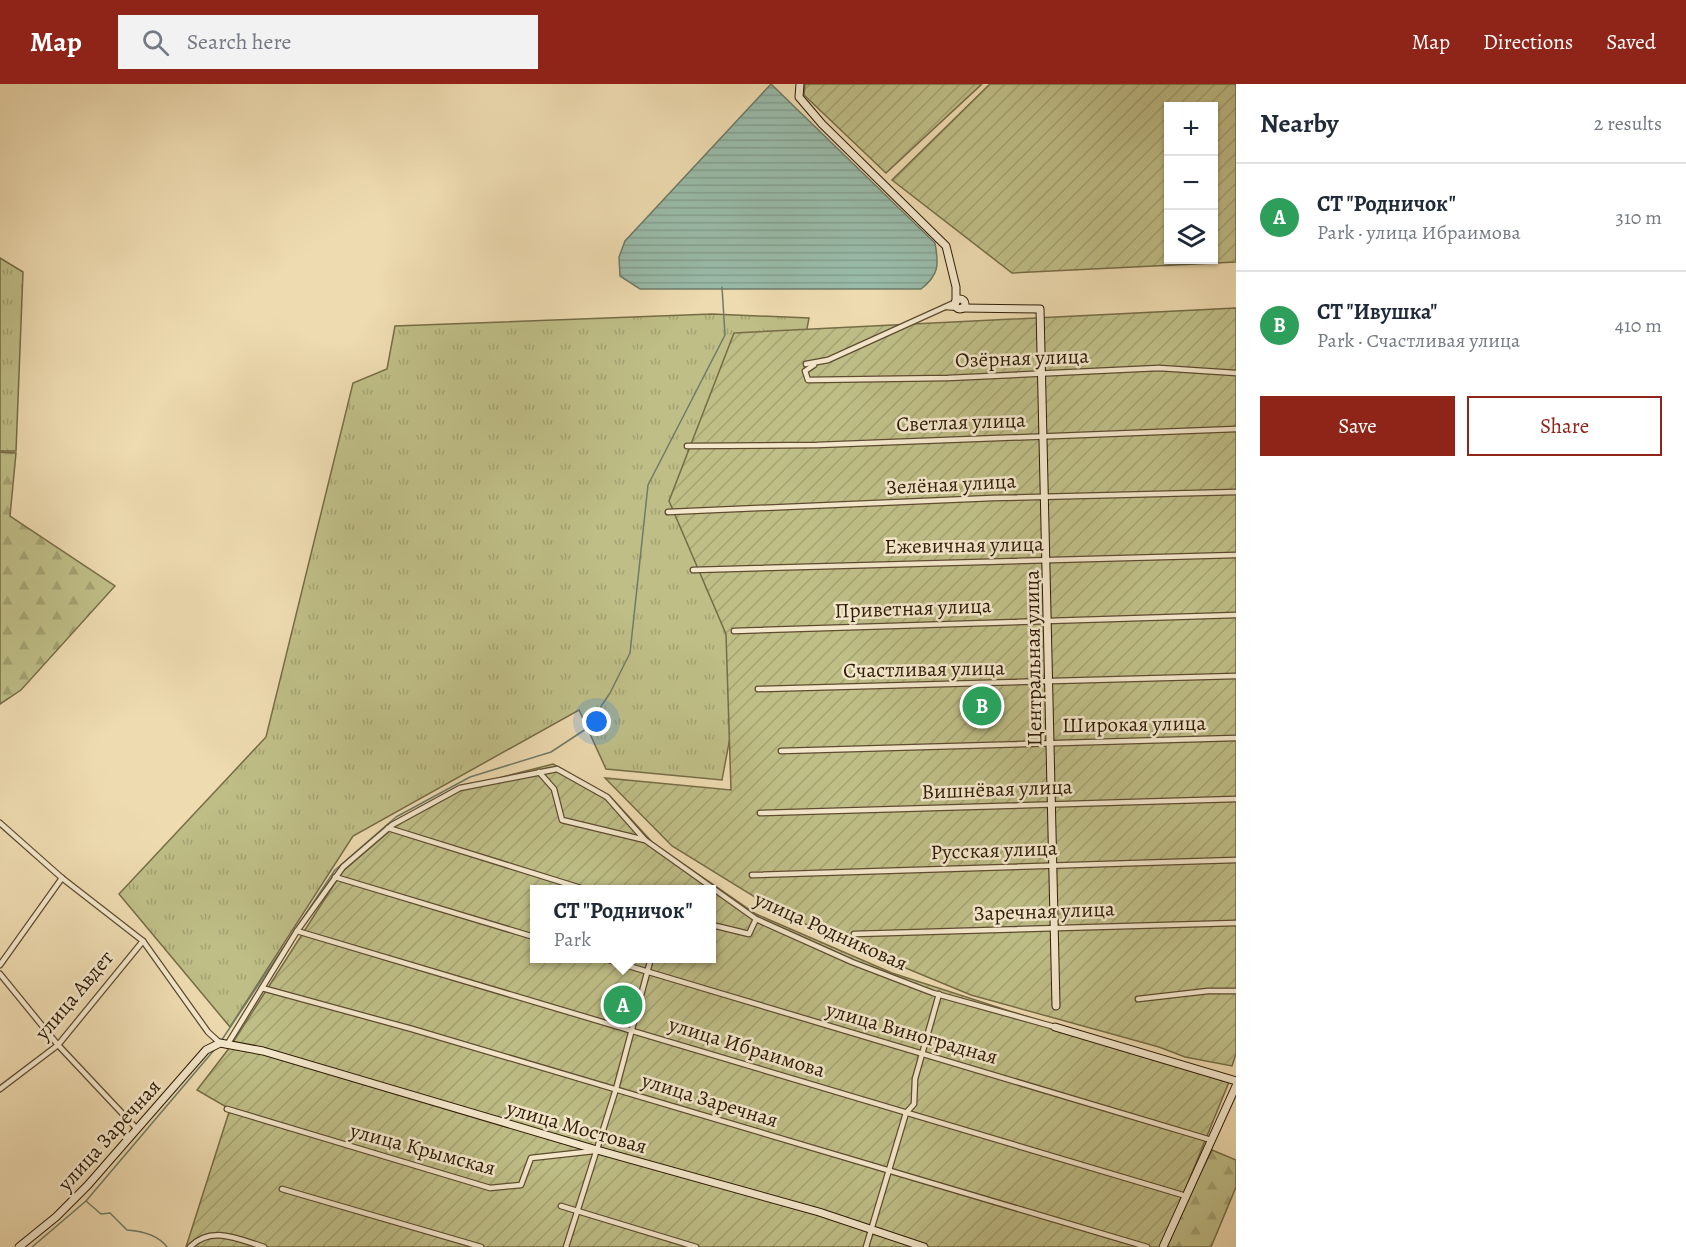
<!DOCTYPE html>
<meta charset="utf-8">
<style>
body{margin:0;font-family:Alegreya,serif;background:#f2f2f3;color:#1f2937}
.controls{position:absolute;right:18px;top:18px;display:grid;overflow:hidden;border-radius:0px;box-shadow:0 2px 4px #0004}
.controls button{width:54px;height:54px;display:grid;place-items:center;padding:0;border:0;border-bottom:2px solid #e0e1e3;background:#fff;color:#1f2937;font:30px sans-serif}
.you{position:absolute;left:597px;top:638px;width:21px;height:21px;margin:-15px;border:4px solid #fff;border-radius:50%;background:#1a73e8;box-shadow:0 0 0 9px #1a73e833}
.badge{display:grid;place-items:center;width:39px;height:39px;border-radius:50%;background:#8f2418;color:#fff;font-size:20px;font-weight:700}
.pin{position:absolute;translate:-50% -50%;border:3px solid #fff;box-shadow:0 2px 6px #0006}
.popup{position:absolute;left:530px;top:801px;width:186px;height:78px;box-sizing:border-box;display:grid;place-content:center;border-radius:0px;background:#fff;filter:drop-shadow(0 2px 4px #0005);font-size:20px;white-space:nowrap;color:#747a83}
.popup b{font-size:22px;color:#1f2937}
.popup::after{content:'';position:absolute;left:50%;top:100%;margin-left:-12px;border:12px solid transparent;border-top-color:#fff}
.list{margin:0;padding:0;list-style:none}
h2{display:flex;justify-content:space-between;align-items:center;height:78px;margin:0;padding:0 24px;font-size:26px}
h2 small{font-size:20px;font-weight:400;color:#747a83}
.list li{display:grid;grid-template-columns:39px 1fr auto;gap:18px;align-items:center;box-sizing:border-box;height:108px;padding:0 24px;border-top:2px solid #e0e1e3}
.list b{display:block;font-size:22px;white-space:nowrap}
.list p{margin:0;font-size:20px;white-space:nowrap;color:#747a83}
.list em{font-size:20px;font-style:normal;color:#747a83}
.actions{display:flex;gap:12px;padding:18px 24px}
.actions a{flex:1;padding:14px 0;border:2px solid #8f2418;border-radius:0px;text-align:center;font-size:21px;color:#8f2418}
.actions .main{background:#8f2418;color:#fff}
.icon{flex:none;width:33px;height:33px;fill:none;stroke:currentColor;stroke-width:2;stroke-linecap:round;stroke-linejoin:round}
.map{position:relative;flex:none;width:1236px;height:1163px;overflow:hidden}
header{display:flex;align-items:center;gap:36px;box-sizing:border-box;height:84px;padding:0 30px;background:#8f2418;color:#fff}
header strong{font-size:28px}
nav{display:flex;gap:33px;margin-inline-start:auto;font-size:21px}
.search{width:420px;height:54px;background:#f2f2f3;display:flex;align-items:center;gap:15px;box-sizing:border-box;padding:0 21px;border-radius:0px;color:#747a83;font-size:22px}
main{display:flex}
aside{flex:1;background:#fff}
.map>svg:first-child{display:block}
.grass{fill:url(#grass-tufts);stroke:#766c46;stroke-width:1.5}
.forest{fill:url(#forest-firs);stroke:#766c46;stroke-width:1.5}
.garden{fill:url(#garden-furrows);stroke:#766c46;stroke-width:1.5;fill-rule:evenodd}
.water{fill:url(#water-rules);stroke:#6e7b68;stroke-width:1.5}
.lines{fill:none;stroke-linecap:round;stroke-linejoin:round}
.stream{stroke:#6e7b68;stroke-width:1.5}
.street-casing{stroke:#5e4b30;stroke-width:7}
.secondary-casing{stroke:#2e1b06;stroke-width:9}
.street{stroke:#f4e8cc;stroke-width:4.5}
.secondary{stroke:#f4e8cc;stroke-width:7}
.labels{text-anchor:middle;stroke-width:5;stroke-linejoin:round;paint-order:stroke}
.street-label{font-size:21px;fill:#2e1b06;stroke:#f4e8cc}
</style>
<header>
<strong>Map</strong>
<div class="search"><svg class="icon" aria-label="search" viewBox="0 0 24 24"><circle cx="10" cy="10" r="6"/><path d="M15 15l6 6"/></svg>Search here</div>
<nav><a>Map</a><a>Directions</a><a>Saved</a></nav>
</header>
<main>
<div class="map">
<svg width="1236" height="1163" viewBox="0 0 1236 1163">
<defs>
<pattern id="grass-tufts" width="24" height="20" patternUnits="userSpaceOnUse" patternTransform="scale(1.5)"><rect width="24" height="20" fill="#bfbe87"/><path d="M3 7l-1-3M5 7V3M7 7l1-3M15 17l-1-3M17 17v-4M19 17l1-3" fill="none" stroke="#a4a373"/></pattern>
<pattern id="forest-firs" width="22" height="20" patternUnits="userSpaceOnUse" patternTransform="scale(1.5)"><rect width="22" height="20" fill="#bfbe87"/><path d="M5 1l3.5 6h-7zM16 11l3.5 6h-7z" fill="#a4a373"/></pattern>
<pattern id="garden-furrows" width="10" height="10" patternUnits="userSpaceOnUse" patternTransform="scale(1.5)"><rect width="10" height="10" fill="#bfbe87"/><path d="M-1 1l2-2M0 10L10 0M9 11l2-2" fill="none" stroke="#a4a373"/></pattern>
<pattern id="water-rules" width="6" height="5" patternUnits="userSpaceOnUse" patternTransform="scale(1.5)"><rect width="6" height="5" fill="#99bba9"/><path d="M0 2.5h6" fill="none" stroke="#84a090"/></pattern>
</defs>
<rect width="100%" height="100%" fill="#eedbb0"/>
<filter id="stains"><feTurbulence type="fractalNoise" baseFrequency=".00333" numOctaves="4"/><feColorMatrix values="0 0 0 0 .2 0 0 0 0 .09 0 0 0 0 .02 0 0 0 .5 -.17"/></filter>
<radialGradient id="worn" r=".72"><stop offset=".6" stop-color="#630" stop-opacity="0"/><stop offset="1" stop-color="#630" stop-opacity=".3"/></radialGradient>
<g class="grass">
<polygon points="0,174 23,188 16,367 0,367"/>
<polygon points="712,230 809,234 722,696 606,685 579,626 353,752 230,943 119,810 266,653 353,299 387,285 395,242"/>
</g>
<g class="forest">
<polygon points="0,368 16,369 10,432 115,502 21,606 0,620"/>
<polygon points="1212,1066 1236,1076 1236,1103 1211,1163 1168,1163 1167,1155"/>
</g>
<g class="garden">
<polygon points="805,0 982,0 886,89 804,11"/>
<path d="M990 0H1236V178L1012 189 892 96ZM1214 22V176H1168V22Z"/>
<polygon points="1236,224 1236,970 1232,982 1185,973 1159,963 971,911 845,859 776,826 672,762 605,694 731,706 726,550 669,417 734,249"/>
<path d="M553 680 610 712 653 759 756 830 892 889 1229 998 1163 1160 1165 1163H186L230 1025 197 1006 230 963 342 788 400 738 456 705ZM534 806H712V874H534Z"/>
</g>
<path class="water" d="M771 0 935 159C939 181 939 191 921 205H640L620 192 619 173 625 157Z"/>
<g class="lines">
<g class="stream">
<polyline points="221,957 335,786 396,733 470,693 551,668 586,645 610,609 630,569 648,401 725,251 722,203"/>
<path d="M86 1117 101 1130 110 1129 127 1146C141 1147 158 1151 167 1163"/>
<polyline points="32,1163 86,1117 215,965"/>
</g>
<g class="street-casing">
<g id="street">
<polyline points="947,223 960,224"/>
<polyline points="806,280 828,276 956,218"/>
<polyline points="814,281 805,287 808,296 948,294 1159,284 1236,289"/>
<polyline points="687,362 817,361 1236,345"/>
<polyline points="668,428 993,414 1236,408"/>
<polyline points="693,486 1236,471"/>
<polyline points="734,547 1236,531"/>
<polyline points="758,605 1236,592"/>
<polyline points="781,667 1236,654"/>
<polyline points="539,688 554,705 562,736 645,756"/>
<polyline points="760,729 1236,715"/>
<polyline points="0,739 62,794 143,857 208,948 220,959"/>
<polyline points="388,744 587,806"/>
<polyline points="752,791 1236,776"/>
<polyline points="335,793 534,853"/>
<polyline points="712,841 749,850 756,835"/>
<polyline points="297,847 1186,1112"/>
<polyline points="854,850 1236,839"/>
<polyline points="602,874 1211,1056"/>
<polyline points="0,881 62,794"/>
<polyline points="0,890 58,961 136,1044"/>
<polyline points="262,904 412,945 1147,1163"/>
<polyline points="1138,915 1208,907 1236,907"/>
<polyline points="227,961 297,847 343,783 392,741 460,704 557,685 607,713 645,756 756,835 852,878 933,909 1055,943"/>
<polyline points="0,1005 58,961 143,857"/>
<polyline points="227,1025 490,1104 521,1101 531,1074 594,1067"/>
<polyline points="282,1105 481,1163"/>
<polyline points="561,1122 696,1163"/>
<path d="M190 1163C211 1141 238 1155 264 1163"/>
<polyline points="566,1163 616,1005 651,874"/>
<polyline points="866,1163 906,1029 914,1020 915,995 939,910"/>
</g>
</g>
<g class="secondary-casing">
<g id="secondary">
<polyline points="800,0 799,13 822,40 946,162 956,203 956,218"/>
<circle cx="960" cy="220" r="5"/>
<polyline points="962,224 1040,225 1056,922"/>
<polyline points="1055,943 1236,997"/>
<polyline points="19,1163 56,1133 88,1101 206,966 220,959 263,967 597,1066 819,1128 924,1163"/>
<polyline points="1163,1163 1236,1002"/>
</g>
</g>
<use href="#street" class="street"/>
<use href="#secondary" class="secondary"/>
</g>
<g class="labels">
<g class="street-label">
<text transform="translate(1022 274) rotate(-2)" y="7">Озёрная улица</text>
<text transform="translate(961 338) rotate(-2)" y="7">Светлая улица</text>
<text transform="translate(951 400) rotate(-3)" y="7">Зелёная улица</text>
<text transform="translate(964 461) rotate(-1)" y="7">Ежевичная улица</text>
<text transform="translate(913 524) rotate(-2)" y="7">Приветная улица</text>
<text transform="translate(1033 574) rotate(-91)" y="7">Центральная улица</text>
<text transform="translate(924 585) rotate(-1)" y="7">Счастливая улица</text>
<text transform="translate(1134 640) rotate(-1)" y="7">Широкая улица</text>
<text transform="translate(997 705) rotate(-2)" y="7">Вишнёвая улица</text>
<text transform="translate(994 766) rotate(-2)" y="7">Русская улица</text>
<text transform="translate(1044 827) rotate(-2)" y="7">Заречная улица</text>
<text transform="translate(831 847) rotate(24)" y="7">улица Родниковая</text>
<text transform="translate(74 911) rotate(-50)" y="7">улица Авдет</text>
<text transform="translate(912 949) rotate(16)" y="7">улица Виноградная</text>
<text transform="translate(747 963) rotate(17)" y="7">улица Ибраимова</text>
<text transform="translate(710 1016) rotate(17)" y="7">улица Заречная</text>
<text transform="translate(577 1043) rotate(16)" y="7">улица Мостовая</text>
<text transform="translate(109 1051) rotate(-48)" y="7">улица Заречная</text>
<text transform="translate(423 1065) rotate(15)" y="7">улица Крымская</text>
</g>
</g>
<rect width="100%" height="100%" filter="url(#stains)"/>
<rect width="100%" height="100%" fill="url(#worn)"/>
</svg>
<div class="controls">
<button>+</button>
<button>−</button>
<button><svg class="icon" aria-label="layers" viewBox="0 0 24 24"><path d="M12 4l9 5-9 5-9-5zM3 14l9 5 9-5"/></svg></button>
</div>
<div class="you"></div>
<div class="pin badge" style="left:623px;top:921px;background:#2e9e5b">A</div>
<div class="popup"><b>СТ &quot;Родничок&quot;</b>Park</div>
<div class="pin badge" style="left:982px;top:622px;background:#2e9e5b">B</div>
</div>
<aside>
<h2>Nearby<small>2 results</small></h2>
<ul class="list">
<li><span class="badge" style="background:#2e9e5b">A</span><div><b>СТ &quot;Родничок&quot;</b><p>Park · улица Ибраимова</p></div><em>310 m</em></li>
<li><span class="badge" style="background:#2e9e5b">B</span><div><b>СТ &quot;Ивушка&quot;</b><p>Park · Счастливая улица</p></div><em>410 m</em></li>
</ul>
<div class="actions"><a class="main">Save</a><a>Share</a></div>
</aside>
</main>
